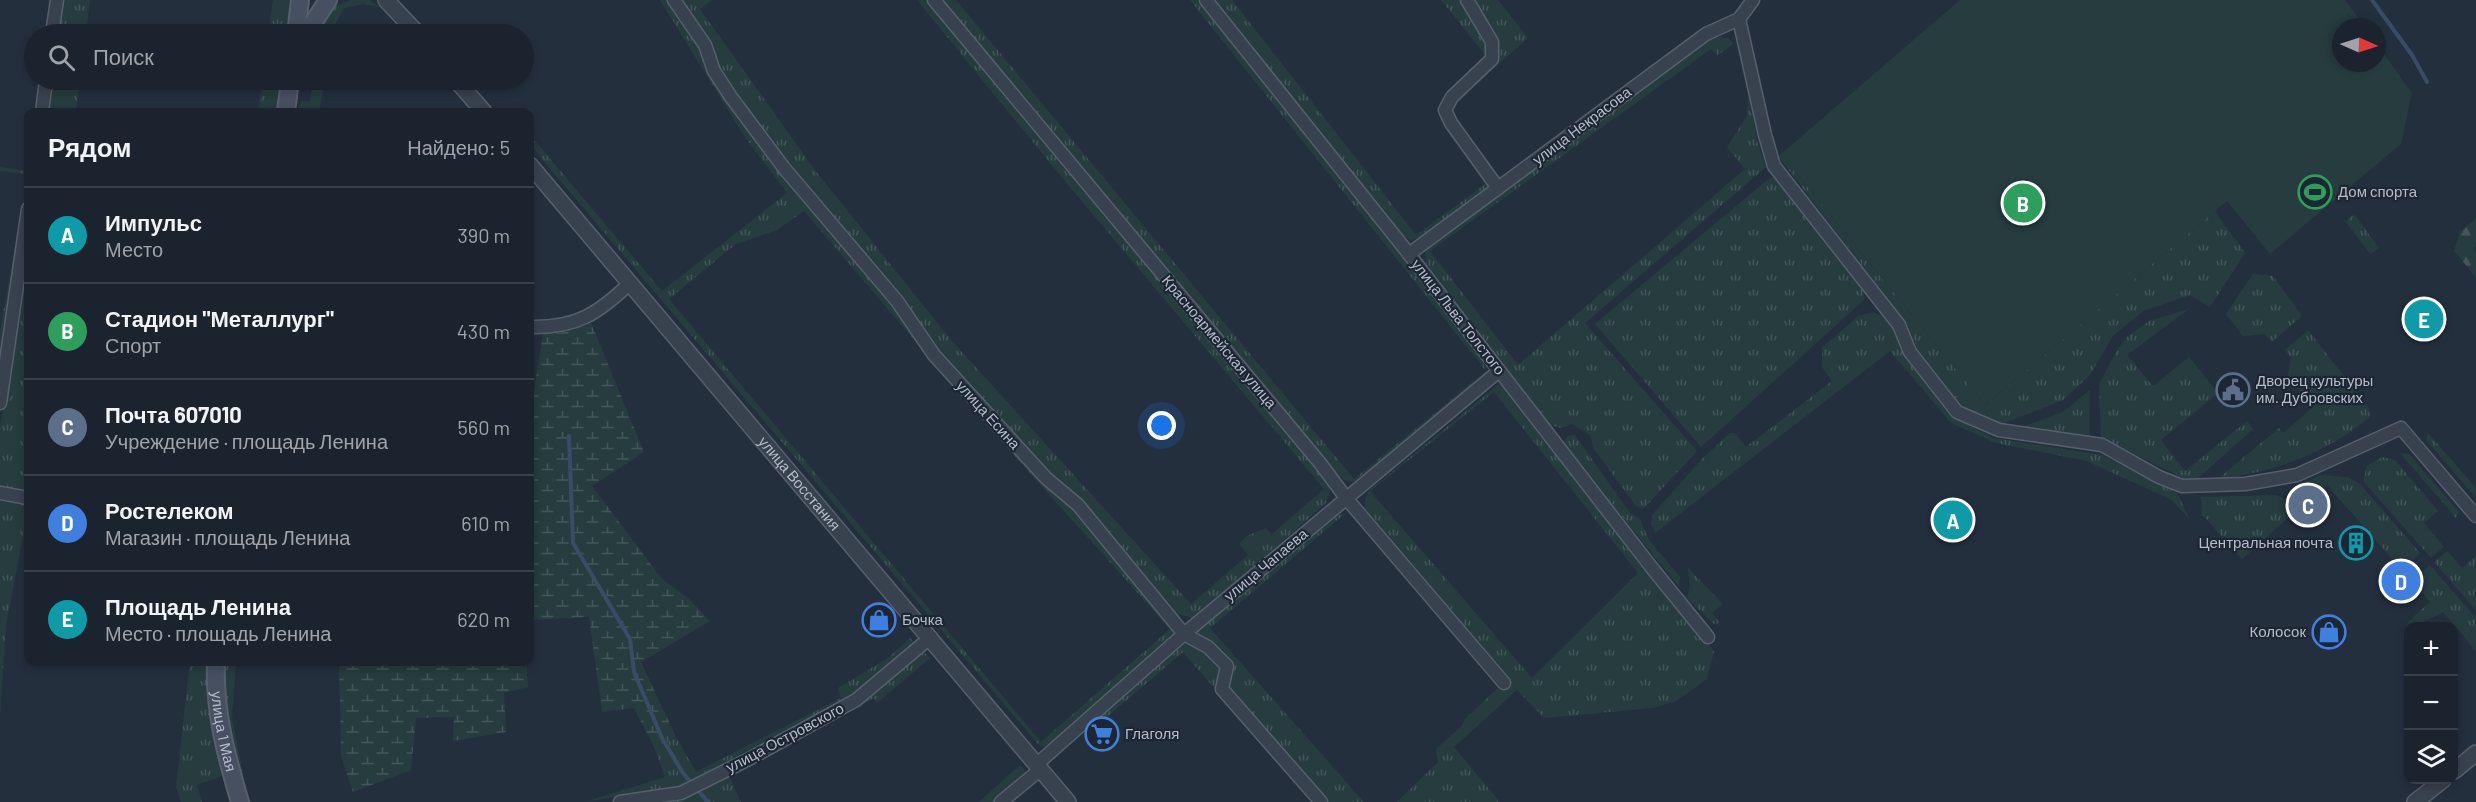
<!DOCTYPE html>
<html lang="ru">
<meta charset="utf-8">
<style>
body{margin:0;font-family:Barlow,sans-serif;background:#242b36;color:#f1f3f6}
.controls{position:absolute;right:18px;bottom:18px;display:grid;overflow:hidden;border-radius:12px;box-shadow:0 3px 9px #0003}
.controls button{width:54px;height:54px;display:grid;place-items:center;padding:0;border:0;border-bottom:2px solid #39404a;background:#1b232e;color:#f1f3f6;font:30px sans-serif}
.compass{position:absolute;left:2332px;top:18px;width:54px;height:54px;border-radius:50%;background:#1b232e;box-shadow:0 3px 9px #0003;rotate:93deg}
.you{position:absolute;left:1162px;top:426px;width:21px;height:21px;margin:-15px;border:4px solid #fff;border-radius:50%;background:#1a73e8;box-shadow:0 0 0 9px #1a73e833}
.badge{display:grid;place-items:center;width:39px;height:39px;border-radius:50%;background:#8ab4f8;color:#fff;font-size:20px;font-weight:700}
.pin{position:absolute;translate:-50% -50%;border:3px solid #fff;box-shadow:0 2px 6px #0006}
.list{margin:0;padding:0;list-style:none}
h2{display:flex;justify-content:space-between;align-items:center;height:78px;margin:0;padding:0 24px;font-size:26px}
h2 small{font-size:20px;font-weight:400;color:#a0a4aa}
.list li{display:grid;grid-template-columns:39px 1fr auto;gap:18px;align-items:center;box-sizing:border-box;height:96px;padding:0 24px;border-top:2px solid #39404a}
.list b{display:block;font-size:22px;white-space:nowrap}
.list p{margin:0;font-size:20px;white-space:nowrap;color:#a0a4aa}
.list em{font-size:20px;font-style:normal;color:#a0a4aa}
.icon{flex:none;width:33px;height:33px;fill:none;stroke:currentColor;stroke-width:2;stroke-linecap:round;stroke-linejoin:round}
.map{position:relative;flex:none;width:2476px;height:802px;overflow:hidden}
.search{position:absolute;background:#1b232e;box-shadow:0 3px 9px #0003;left:24px;top:24px;width:510px;height:66px;display:flex;align-items:center;gap:15px;box-sizing:border-box;padding:0 21px;border-radius:33px;color:#a0a4aa;font-size:22px}
.panel{position:absolute;background:#1b232e;box-shadow:0 3px 9px #0003;left:24px;top:108px;width:510px;height:558px;border-radius:12px}
.map>svg:first-child{display:block}
.grass{fill:url(#grass-tufts);fill-rule:evenodd}
.forest{fill:url(#forest-firs)}
.wetland{fill:url(#wetland-marsh)}
.green{fill:#263c3f}
.lines{fill:none;stroke-linecap:round;stroke-linejoin:round}
.stream{stroke:#394c67;stroke-width:4}
.minor-casing{stroke:#565f6c;stroke-width:15}
.tertiary-casing{stroke:#565f6c;stroke-width:18}
.secondary-casing{stroke:#565f6c;stroke-width:20}
.minor{stroke:#38414e;stroke-width:12}
.tertiary{stroke:#38414e;stroke-width:15}
.secondary{stroke:#465061;stroke-width:16}
.labels{text-anchor:middle;stroke-width:4.5;stroke-linejoin:round;paint-order:stroke}
.street-label{font-size:15px;fill:#b4bcc9;stroke:#1d2633}
.poi-label{font-size:15px;fill:#b4bcc9;stroke:#1d2633;text-anchor:start}
</style>
<div class="map">
<svg width="2476" height="802" viewBox="0 0 2476 802">
<defs>
<pattern id="grass-tufts" width="24" height="20" patternUnits="userSpaceOnUse" patternTransform="scale(1.5)"><rect width="24" height="20" fill="#263c3f"/><path d="M3 7l-1-3M5 7V3M7 7l1-3M15 17l-1-3M17 17v-4M19 17l1-3" fill="none" stroke="#435659"/></pattern>
<pattern id="forest-firs" width="22" height="20" patternUnits="userSpaceOnUse" patternTransform="scale(1.5)"><rect width="22" height="20" fill="#263c3f"/><path d="M5 1l3.5 6h-7zM16 11l3.5 6h-7z" fill="#435659"/></pattern>
<pattern id="wetland-marsh" width="20" height="14" patternUnits="userSpaceOnUse" patternTransform="scale(1.5)"><rect width="20" height="14" fill="#263c3f"/><path d="M1 5h8M5 5V1M11 12h8M15 12V8" fill="none" stroke="#435659"/></pattern>
</defs>
<rect width="100%" height="100%" fill="#242f3e"/>
<g class="grass">
<polygon points="63,0 90,0 86,34 58,34"/>
<polygon points="273,0 294,0 289,34 268,34"/>
<polygon points="351,0 369,0 379,7 364,4 344,8 335,25 333,34 312,34 331,8"/>
<path d="M660 0H670L804 198 1075 509 1176 631 1051 744 1043 747 1038 744 530 145V135L662 291 787 193 743 134ZM804 211 993 432 1170 629 1041 742 669 299 736 244 777 230Z"/>
<polygon points="681,0 712,0 700,9 814,169 952,341 1191,604 1248,555 1239,544 1247,536 1266,528 1272,534 1324,489 1064,180 917,0 927,0 1328,481 1330,492 1326,503 1202,612 1192,618 1175,613 938,351 736,96 718,69 711,43"/>
<polygon points="940,0 956,0 1354,479 1486,371 1190,0 1197,0 1482,358 1486,371 1484,378 1355,483 1344,480 1333,472"/>
<polygon points="1212,0 1232,0 1416,235 1485,184 1488,188 1420,238 1411,240 1399,233"/>
<polygon points="1441,0 1460,0 1487,40 1487,57"/>
<polygon points="1475,0 1498,0 1528,38 1453,105 1495,61 1499,41"/>
<polygon points="1716,37 1729,38 1733,44 1718,55 1711,49 1430,251 1518,365 1745,169 1727,147 1747,116 1748,94 1758,144 1766,167 1585,323 1697,451 1644,508 1636,506 1594,449 1590,435 1572,424 1561,428 1550,425 1426,263 1425,252 1429,246 1700,44"/>
<polygon points="52,80 80,80 76,112 47,112"/>
<polygon points="263,80 283,80 279,112 258,112"/>
<polygon points="302,80 325,80 319,112 296,112 302,101 310,102 312,87 304,86"/>
<polygon points="1781,154 1985,405 2215,211 2245,253 2210,307 2190,295 2143,311 2113,336 2090,375 2063,400 2002,424 1980,416 1960,405 1917,349 1907,324 1779,157"/>
<polygon points="0,167 28,171 0,379 0,331 28,174 0,171"/>
<polygon points="1771,177 1779,180 1863,288 1864,300 1701,447 1595,324"/>
<polygon points="2354,214 2379,248 2370,254 2346,222"/>
<polygon points="28,240 28,493 0,486 0,429"/>
<polygon points="2253,274 2273,276 2302,316 2272,342 2264,334 2243,336 2226,314"/>
<polygon points="2189,309 2127,355 2153,386 2189,357 2218,393 2161,440 2185,471 2247,421 2253,429 2197,479 2183,478 2101,438 2099,384 2117,350 2127,337 2149,321"/>
<polygon points="1873,312 1883,316 1895,331 1904,353 1955,419 1994,438 2102,455 2177,493 2190,520 2172,500 2087,461 1996,443 1951,423 1890,351 1655,533 1651,524 1652,515 1703,458 1730,433 1735,433 1746,447 1832,381 1822,367 1822,348 1858,316"/>
<path d="M2308 330 2369 408 2370 417C2330 451 2272 474 2219 478L2279 428 2283 433 2313 407 2288 375 2291 358 2285 350Z"/>
<path d="M1498 385 1504 387 1643 569 1714 651 1707 679 1676 701 1653 708 1544 718 1517 690 1454 747 1500 802H1397L1438 762 1436 749 1462 726 1465 719 1499 687 1512 681 1365 508V498L1369 491ZM1494 392 1638 573 1532 678 1370 491Z"/>
<polygon points="2090,390 2089,438 2019,428 2063,412"/>
<polygon points="2428,433 2476,488 2476,498 2426,440"/>
<polygon points="1575,435 1630,513 1640,519 1649,540 1680,577 1679,587 1563,443 1567,436"/>
<polygon points="2400,453 2409,454 2459,512 2456,518"/>
<polygon points="2382,457 2395,460 2438,511 2424,523 2444,547 2431,558 2363,481 2367,466"/>
<polygon points="2319,475 2347,477 2359,483 2420,553 2402,570 2327,485 2317,493 2313,489 2306,494 2304,488 2307,482"/>
<polygon points="2276,495 2288,501 2293,507 2287,511 2291,515 2242,559 2202,514 2201,497"/>
<polygon points="4,499 28,504 28,511 6,625 0,717 0,500"/>
<polygon points="1346,513 1210,628 1364,802 1326,802 1228,687 1232,664 1223,650 1195,633 1339,515"/>
<polygon points="2447,551 2462,568 2476,556 2476,610 2434,562"/>
<polygon points="2430,565 2476,618 2476,651 2443,612 2415,626 2408,626 2408,630 2403,633 2409,621 2430,602 2412,580"/>
<polygon points="1688,568 1723,604 1712,613 1720,623 1714,624 1687,598 1690,586"/>
<polygon points="910,638 916,644 851,697 680,786 585,802 665,777 655,749 676,737 696,772 841,698 838,688 888,658"/>
<polygon points="1185,642 1204,650 1222,668 1216,690 1183,652 1099,724 1099,718"/>
<polygon points="924,652 930,658 877,703 874,698 857,708"/>
<polygon points="190,662 210,662 225,775 197,785 202,802 181,802 176,786"/>
<polygon points="222,662 236,662 232,717 247,795 251,802 247,802 228,735"/>
<polygon points="1020,765 1028,773 994,802 979,802"/>
<polygon points="729,777 741,802 652,802 692,796"/>
</g>
<polygon class="forest" points="2476,218 2476,246 2473,249 2476,253 2476,277 2454,251 2460,232"/>
<g class="wetland">
<polygon points="591,323 644,452 592,486 662,579 688,598 710,621 641,662 676,737 655,749 634,708 602,712 589,617 530,620 530,417 543,333 560,333"/>
<polygon points="339,662 526,662 528,687 504,693 506,732 453,741 454,717 416,718 411,770 353,792 341,756"/>
</g>
<polygon class="green" points="1960,0 2345,0 2365,27 2341,27 2341,63 2377,63 2377,44 2412,93 2401,144 2270,254 2227,201 1985,405 1781,154"/>
<g class="lines">
<g class="stream">
<polyline points="2372,0 2412,55 2427,82"/>
<polyline points="569,436 573,543 630,639 634,672 662,738 683,773 708,802"/>
</g>
<g class="minor-casing">
<g id="minor">
<polyline points="674,0 705,45 714,71 731,97 784,168 897,301 934,355 1046,478 1078,505 1184,634 1208,647 1227,666 1222,689 1321,802"/>
<polyline points="934,0 1320,463 1346,498 1504,683"/>
<polyline points="1206,0 1409,254 1652,568 1708,637"/>
<polyline points="1467,0 1492,42 1492,59 1452,97 1445,110 1451,123 1498,188"/>
<polyline points="1739,19 1765,135 1774,166 1899,325 1910,352 1957,412 1999,430 2102,445 2159,477 2182,486 2245,484 2297,475 2401,428 2476,516"/>
<polyline points="52,34 57,0"/>
<polyline points="42,112 46,80"/>
<polyline points="1409,254 1706,34 1739,19 1753,0"/>
<path d="M530 327C576 328 598 314 630 283"/>
<polyline points="0,403 28,209"/>
<polyline points="0,493 28,498"/>
<polyline points="1037,764 1184,634 1499,371"/>
<polyline points="620,802 681,793 749,759 856,700 931,637"/>
<polyline points="1001,802 1041,769"/>
</g>
</g>
<g class="tertiary-casing">
<g id="tertiary">
<polyline points="386,0 418,34"/>
<polyline points="456,80 484,112"/>
<path id="s1" d="M530 165 1068 802"/>
<polyline points="2454,771 2476,753"/>
<polyline points="2415,802 2443,780"/>
</g>
</g>
<g class="secondary-casing">
<g id="secondary">
<polyline points="296,34 300,0"/>
<polyline points="306,34 328,0"/>
<polyline points="286,112 290,80"/>
<path id="s2" d="M216 662C214 711 226 755 240 802"/>
</g>
</g>
<use href="#minor" class="minor"/>
<use href="#tertiary" class="tertiary"/>
<use href="#secondary" class="secondary"/>
</g>
<defs>
<g id="stadium-ring" transform="scale(1.725)"><circle r="9.5" fill="#1d2633" stroke="#2e9e5b" stroke-width="1.5"/><path d="M0-5a6.5 5 0 1 0 0 10a6.5 5 0 1 0 0-10ZM-3.5-1.8h7v3.6h-7Z" fill="#2e9e5b"/></g>
<g id="civic-ring" transform="scale(1.725)"><circle r="9.5" fill="#1d2633" stroke="#5c6f8a" stroke-width="1.5"/><path d="M-.6-6.5H3V-4.5H.6V-3L4-1V1h2V6H-6V1h2V-1L-.6-3ZM-1.2 2.5V6h2.4V2.5Z" fill="#5c6f8a"/></g>
<g id="building-ring" transform="scale(1.725)"><circle r="9.5" fill="#1d2633" stroke="#0f9aa8" stroke-width="1.5"/><path d="M-4-6H4V6H1V3H-1V6H-4ZM-2.5-4.3h1.7v1.8h-1.7ZM.8-4.3h1.7v1.8H.8ZM-2.5-1h1.7V.8h-1.7ZM.8-1h1.7V.8H.8Z" fill="#0f9aa8"/></g>
<g id="shop-ring" transform="scale(1.725)"><circle r="9.5" fill="#1d2633" stroke="#3f7fe0" stroke-width="1.5"/><path d="M-5-2.5h2.3a2.7 3.5 0 0 1 5.4 0H5L5.5 6h-11ZM-1.5-2.5h3a1.5 2.3 0 0 0-3 0Z" fill="#3f7fe0"/></g>
<g id="supermarket-ring" transform="scale(1.725)"><circle r="9.5" fill="#1d2633" stroke="#3f7fe0" stroke-width="1.5"/><path d="M-6-5.5h2.5l.6 2H6L4.5 2H-2.5L-4.4-4H-6ZM-1.5 3.2a1.3 1.3 0 1 0 .1 0ZM3 3.2a1.3 1.3 0 1 0 .1 0Z" fill="#3f7fe0"/></g>
</defs>
<g fill-rule="evenodd">
<use href="#stadium-ring" x="2315" y="192"/>
<use href="#civic-ring" x="2233" y="390"/>
<use href="#building-ring" x="2356" y="543"/>
<use href="#shop-ring" x="879" y="620"/>
<use href="#shop-ring" x="2329" y="632"/>
<use href="#supermarket-ring" x="1102" y="734"/>
</g>
<g class="labels">
<g class="street-label">
<text transform="translate(1582 126) rotate(-37)" y="5">улица Некрасова</text>
<text transform="translate(1458 317) rotate(52)" y="5">улица Льва Толстого</text>
<text transform="translate(1219 342) rotate(50)" y="5">Красноармейская улица</text>
<text transform="translate(988 415) rotate(48)" y="5">улица Есина</text>
<text dy="5" stroke="none"><textPath href="#s1" startOffset="417">улица Восстания</textPath></text>
<text transform="translate(1266 565) rotate(-40)" y="5">улица Чапаева</text>
<text dy="5" stroke="none"><textPath href="#s2" startOffset="70">улица 1 Мая</textPath></text>
<text transform="translate(785 738) rotate(-28)" y="5">улица Островского</text>
</g>
<g class="poi-label">
<text x="2338" y="197">Дом спорта</text>
<text x="2256" y="386">Дворец культуры<tspan x="2256" dy="17">им. Дубровских</tspan></text>
<text x="2333" y="548" text-anchor="end">Центральная почта</text>
<text x="902" y="625">Бочка</text>
<text x="2306" y="637" text-anchor="end">Колосок</text>
<text x="1125" y="739">Глаголя</text>
</g>
</g>
</svg>
<div class="controls">
<button>+</button>
<button>−</button>
<button><svg class="icon" aria-label="layers" viewBox="0 0 24 24"><path d="M12 4l9 5-9 5-9-5zM3 14l9 5 9-5"/></svg></button>
</div>
<svg class="compass" viewBox="-18 -18 36 36"><path d="M0-13l5 13h-10z" fill="#e53935"/><path d="M0 13l5-13h-10z" fill="#a0a4aa"/></svg>
<div class="you"></div>
<div class="pin badge" style="left:1953px;top:520px;background:#0f9aa8">A</div>
<div class="pin badge" style="left:2023px;top:203px;background:#2e9e5b">B</div>
<div class="pin badge" style="left:2308px;top:505px;background:#5c6f8a">C</div>
<div class="pin badge" style="left:2401px;top:581px;background:#3f7fe0">D</div>
<div class="pin badge" style="left:2424px;top:319px;background:#0f9aa8">E</div>
<div class="search"><svg class="icon" aria-label="search" viewBox="0 0 24 24"><circle cx="10" cy="10" r="6"/><path d="M15 15l6 6"/></svg>Поиск</div>
<section class="panel">
<h2>Рядом<small>Найдено: 5</small></h2>
<ul class="list">
<li><span class="badge" style="background:#0f9aa8">A</span><div><b>Импульс</b><p>Место</p></div><em>390 m</em></li>
<li><span class="badge" style="background:#2e9e5b">B</span><div><b>Стадион &quot;Металлург&quot;</b><p>Спорт</p></div><em>430 m</em></li>
<li><span class="badge" style="background:#5c6f8a">C</span><div><b>Почта 607010</b><p>Учреждение · площадь Ленина</p></div><em>560 m</em></li>
<li><span class="badge" style="background:#3f7fe0">D</span><div><b>Ростелеком</b><p>Магазин · площадь Ленина</p></div><em>610 m</em></li>
<li><span class="badge" style="background:#0f9aa8">E</span><div><b>Площадь Ленина</b><p>Место · площадь Ленина</p></div><em>620 m</em></li>
</ul>
</section>
</div>
